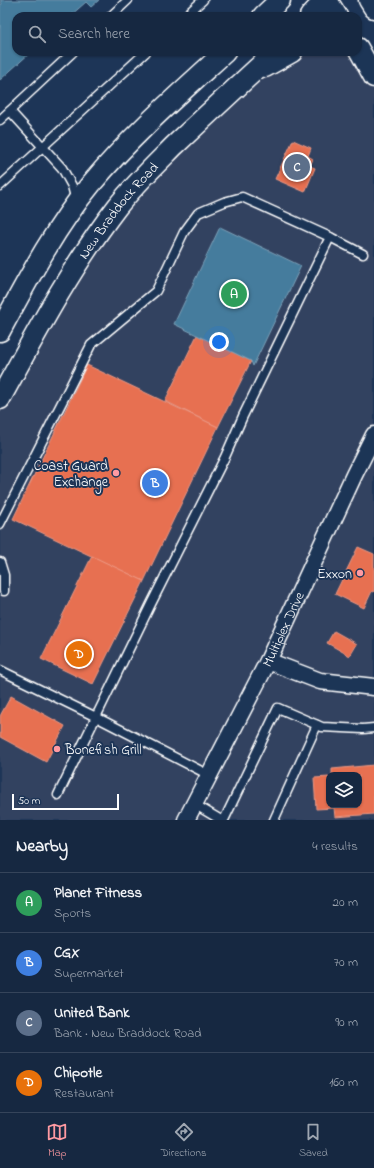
<!DOCTYPE html>
<meta charset="utf-8">
<style>
body{margin:0;font-family:"Indie Flower",sans-serif;background:#23344c;color:#f1f3f6}
.controls{position:absolute;right:12px;bottom:12px;display:grid;overflow:hidden;border-radius:8px;box-shadow:0 1px 3px #0004}
.controls button{width:36px;height:36px;display:grid;place-items:center;padding:0;border:0;border-bottom:1px solid #35445a;background:#162841;color:#f1f3f6;font:20px sans-serif}
.scale{position:absolute;left:12px;bottom:10px;width:107px;box-sizing:border-box;padding-left:4px;border:2px solid #fff;border-top:0;font-size:11px;line-height:14px;white-space:nowrap;color:#fff;-webkit-text-stroke:3px #1d3557;paint-order:stroke}
.you{position:absolute;left:219px;top:342px;width:14px;height:14px;margin:-10px;border:3px solid #fff;border-radius:50%;background:#1a73e8;box-shadow:0 0 0 6px #1a73e833}
.badge{display:grid;place-items:center;width:26px;height:26px;border-radius:50%;background:#ff9aa2;color:#fff;font-size:13px;font-weight:700}
.pin{position:absolute;translate:-50% -50%;border:2px solid #fff;box-shadow:0 1px 4px #0006}
.list{margin:0;padding:0;list-style:none}
h2{display:flex;justify-content:space-between;align-items:center;height:52px;margin:0;padding:0 16px;font-size:17px}
h2 small{font-size:13px;font-weight:400;color:#9ea6b1}
.list li{display:grid;grid-template-columns:26px 1fr auto;gap:12px;align-items:center;box-sizing:border-box;height:60px;padding:0 16px;border-top:1px solid #35445a}
.list b{display:block;font-size:15px;white-space:nowrap}
.list p{margin:0;font-size:13px;white-space:nowrap;color:#9ea6b1}
.list em{font-size:13px;font-style:normal;color:#9ea6b1}
.icon{flex:none;width:22px;height:22px;fill:none;stroke:currentColor;stroke-width:2;stroke-linecap:round;stroke-linejoin:round}
.map{position:relative;flex:none;width:374px;height:820px;overflow:hidden}
.search{position:absolute;background:#162841;box-shadow:0 1px 3px #0004;left:12px;right:12px;top:12px;height:44px;display:flex;align-items:center;gap:10px;box-sizing:border-box;padding:0 14px;border-radius:12px;color:#9ea6b1;font-size:15px}
.sheet{height:292px;background:#162841}
nav{display:flex;justify-content:space-around;align-items:center;box-sizing:border-box;height:56px;border-top:1px solid #35445a;background:#162841;font-size:11px;color:#9ea6b1}
nav a{display:grid;justify-items:center;gap:2px}
nav .on{color:#ff9aa2}
.map>svg:first-child{display:block}
.built{fill:#334260;fill-rule:evenodd}
.shops{fill:#e76f51;stroke:#ee9a85}
.public{fill:#457b9d;stroke:#7da3ba}
.lines{fill:none;stroke-linecap:round;stroke-linejoin:round}
.service-casing{stroke:#fff;stroke-width:11}
.minor-casing{stroke:#fff;stroke-width:19}
.tertiary-casing{stroke:#fff;stroke-width:23}
.service{stroke:#1d3557;stroke-width:8}
.minor{stroke:#1d3557;stroke-width:16}
.tertiary{stroke:#1d3557;stroke-width:20}
.poi-dot{fill:#ff9aa2;stroke:#1d3557;stroke-width:1.5}
.labels{text-anchor:middle;stroke-width:4;stroke-linejoin:round;paint-order:stroke}
.street-label{font-size:14px;fill:#fff;stroke:#1d3557}
.poi-label{font-size:14px;fill:#fff;stroke:#1d3557;text-anchor:end}
</style>
<div class="map">
<svg width="374" height="820" viewBox="0 0 374 820">
<rect width="100%" height="100%" fill="#1d3557"/>
<filter id="ink" filterUnits="userSpaceOnUse"><feTurbulence type="fractalNoise" baseFrequency=".025" numOctaves="2"/><feDisplacementMap in="SourceGraphic" scale="8" xChannelSelector="R" yChannelSelector="G"/><feConvolveMatrix kernelMatrix="1 2 1 2 8 2 1 2 1" color-interpolation-filters="sRGB"/></filter>
<g filter="url(#ink)">
<path class="built" d="M272 52H358L374 78V820H0V396L118 206ZM329 775H359V805H329Z"/>
<g class="shops">
<polygon points="293,140 311,148 308,156 313,159 310,166 315,168 305,192 275,179"/>
<polygon points="197,335 251,361 218,427 165,401"/>
<polygon points="87,365 218,427 144,581 13,519"/>
<polygon points="358,547 374,554 374,592 372,591 364,608 335,594"/>
<polygon points="92,556 144,581 93,684 41,659"/>
<polygon points="334,631 357,644 350,656 327,643"/>
<polygon points="11,696 65,726 46,762 0,737 0,716"/>
<polygon points="374,765 374,814 335,817 334,808 316,809 314,778 329,777 329,805 359,805 359,775 332,775 332,769"/>
</g>
<g class="public">
<polygon points="0,0 99,0 91,7 86,2 70,16 16,16 16,52 31,52 0,80 0,6 2,4"/>
<polygon points="220,227 301,266 253,366 251,361 174,324"/>
</g>
<g class="lines">
<g class="service-casing">
<g id="service">
<polyline points="111,16 128,0"/>
<polyline points="185,16 203,0"/>
<polyline points="10,111 62,168 72,186 76,201"/>
<polyline points="0,120 73,52"/>
<polyline points="0,186 146,52"/>
<polyline points="330,237 363,254"/>
<polyline points="0,524 91,345 156,291 184,232 198,213 224,202 242,197 330,237 243,416 225,457 151,604 58,795"/>
<polyline points="0,562 4,575 4,591"/>
<polyline points="0,670 96,717 209,775"/>
<polyline points="194,804 221,820"/>
<polyline points="224,820 278,708 322,727 363,729 374,728"/>
<polyline points="274,820 317,725"/>
</g>
</g>
<g class="minor-casing">
<g id="minor">
<polyline points="268,661 320,681 374,687"/>
<path id="s1" d="M186 820 268 661 354 475 374 435"/>
</g>
</g>
<g class="tertiary-casing">
<g id="tertiary">
<polyline points="327,0 337,16"/>
<polyline points="369,0 374,8"/>
<polyline points="263,16 280,0"/>
<polyline points="310,16 325,0"/>
<polyline points="358,48 374,77"/>
<polyline points="265,67 292,52"/>
<path d="M0 331C27 281 54 229 91 184 131 136 179 94 225 52"/>
<path id="s2" d="M0 399C36 333 71 267 117 207 134 185 155 165 175 145 208 114 241 83 275 52"/>
</g>
</g>
<use href="#service" class="service"/>
<use href="#minor" class="minor"/>
<use href="#tertiary" class="tertiary"/>
</g>
</g>
<g class="poi-dot">
<circle cx="116" cy="473" r="4"/>
<circle cx="360" cy="573" r="4"/>
<circle cx="57" cy="749" r="4"/>
</g>
<g class="labels">
<g class="street-label">
<text dy="5" stroke="none"><textPath href="#s2" startOffset="223">New Braddock Road</textPath></text>
<text dy="5" stroke="none"><textPath href="#s1" startOffset="214">Multiplex Drive</textPath></text>
</g>
<g class="poi-label">
<text x="108" y="470">Coast Guard<tspan x="108" dy="16">Exchange</tspan></text>
<text x="352" y="578">Exxon</text>
<text x="65" y="754" text-anchor="start">Bonefish Grill</text>
</g>
</g>
</svg>
<div class="controls">
<button><svg class="icon" aria-label="layers" viewBox="0 0 24 24"><path d="M12 4l9 5-9 5-9-5zM3 14l9 5 9-5"/></svg></button>
</div>
<div class="scale">50 m</div>
<div class="you"></div>
<div class="pin badge" style="left:234px;top:294px;background:#2e9e5b">A</div>
<div class="pin badge" style="left:155px;top:483px;background:#3f7fe0">B</div>
<div class="pin badge" style="left:297px;top:167px;background:#5c6f8a">C</div>
<div class="pin badge" style="left:79px;top:654px;background:#e8710a">D</div>
<div class="search"><svg class="icon" aria-label="search" viewBox="0 0 24 24"><circle cx="10" cy="10" r="6"/><path d="M15 15l6 6"/></svg>Search here</div>
</div>
<section class="sheet">
<h2>Nearby<small>4 results</small></h2>
<ul class="list">
<li><span class="badge" style="background:#2e9e5b">A</span><div><b>Planet Fitness</b><p>Sports</p></div><em>20 m</em></li>
<li><span class="badge" style="background:#3f7fe0">B</span><div><b>CGX</b><p>Supermarket</p></div><em>70 m</em></li>
<li><span class="badge" style="background:#5c6f8a">C</span><div><b>United Bank</b><p>Bank · New Braddock Road</p></div><em>90 m</em></li>
<li><span class="badge" style="background:#e8710a">D</span><div><b>Chipotle</b><p>Restaurant</p></div><em>160 m</em></li>
</ul>
</section>
<nav>
<a class="on"><svg class="icon" aria-label="map" viewBox="0 0 24 24"><path d="M3 6l6-2 6 2 6-2v14l-6 2-6-2-6 2zM9 4v14M15 6v14"/></svg>Map</a>
<a><svg class="icon" aria-label="directions" viewBox="0 0 24 24"><path d="M12 3l9 9-9 9-9-9zM9 14v-3h6M13 9l2 2-2 2"/></svg>Directions</a>
<a><svg class="icon" aria-label="saved" viewBox="0 0 24 24"><path d="M7 4h10v16l-5-4-5 4z"/></svg>Saved</a>
</nav>
